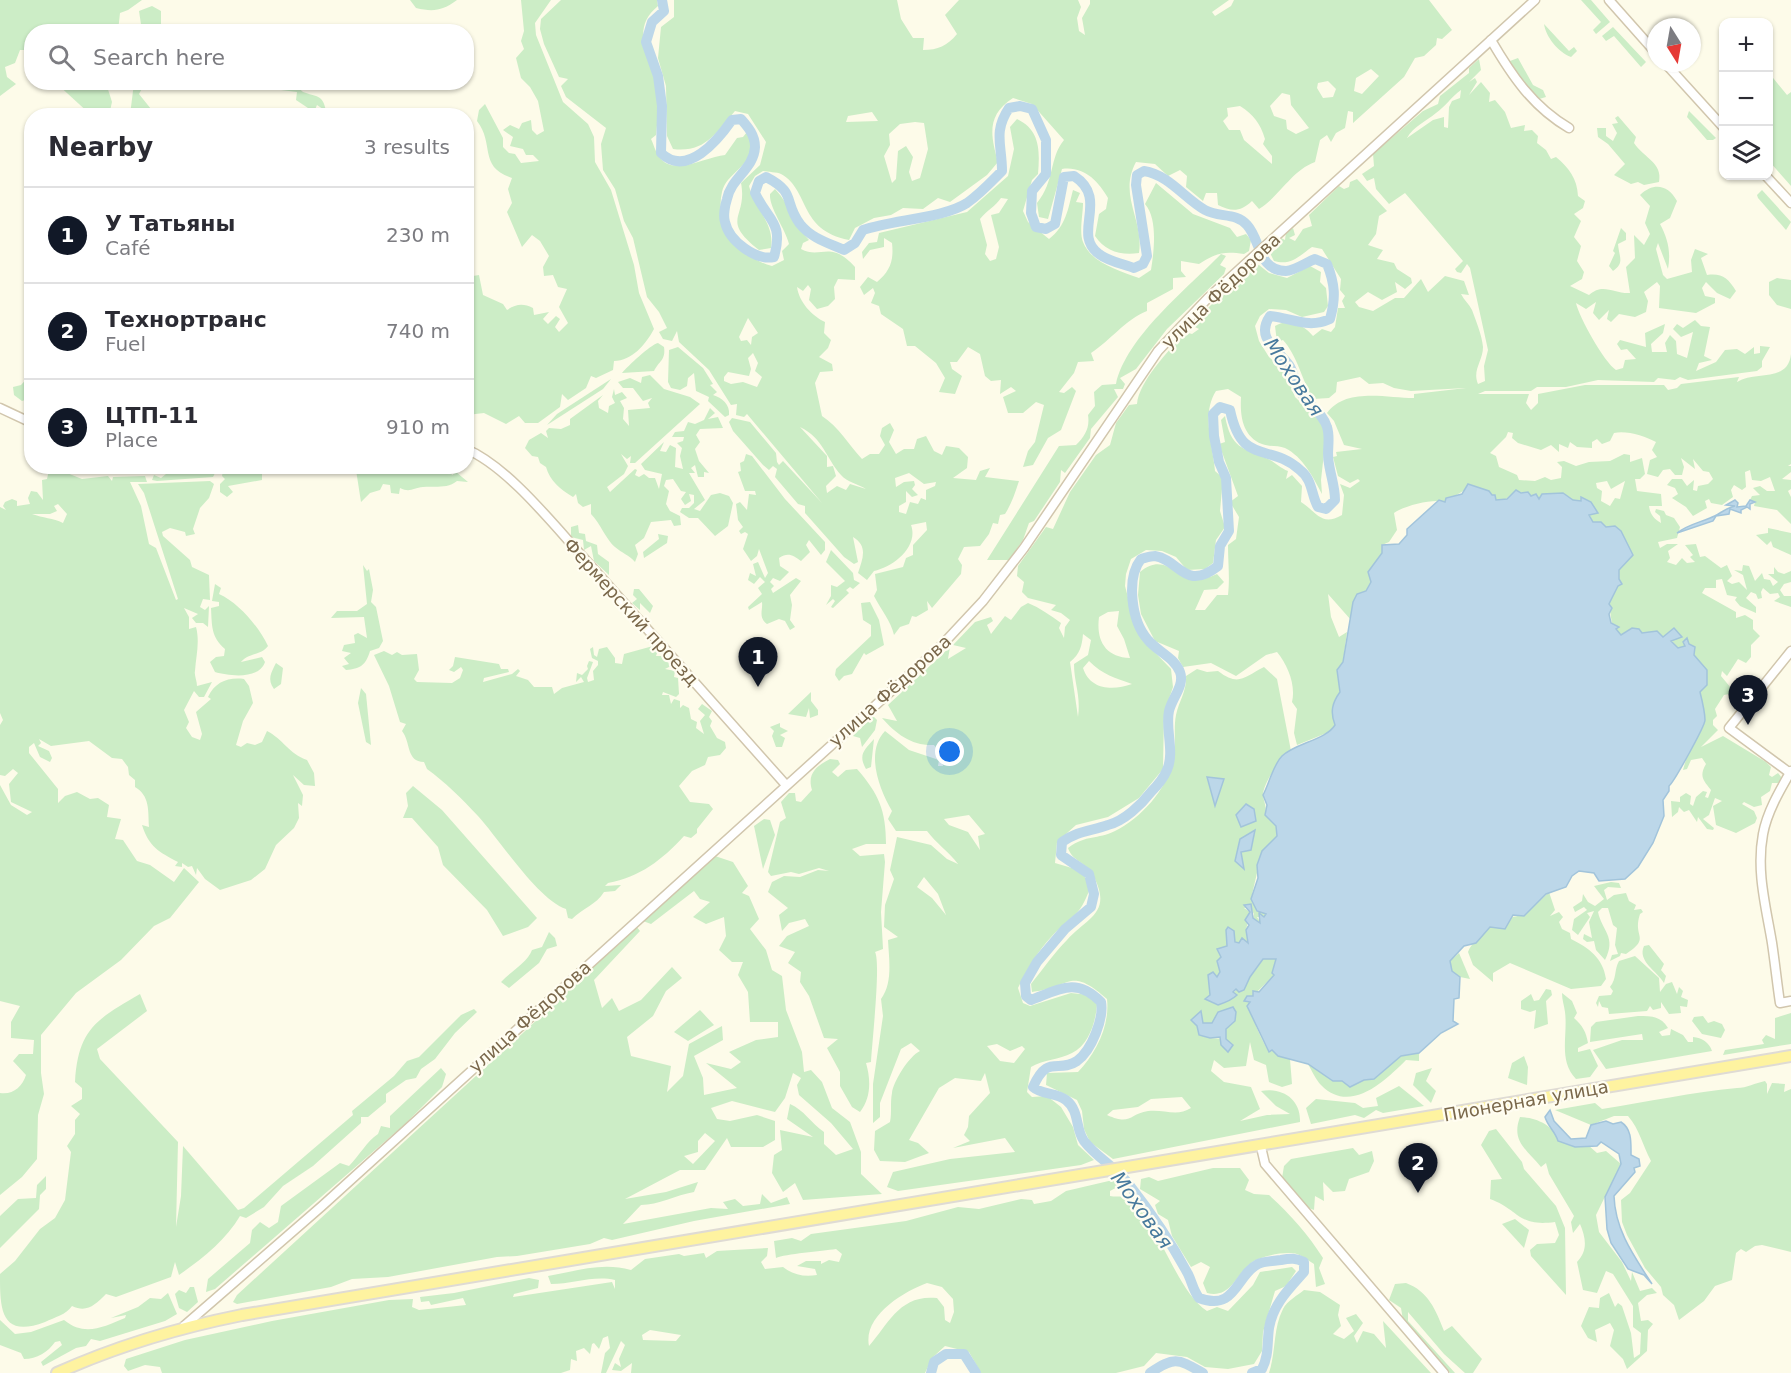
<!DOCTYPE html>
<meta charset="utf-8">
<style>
body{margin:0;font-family:"DejaVu Sans",sans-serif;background:#f7f7f7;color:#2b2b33}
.controls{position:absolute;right:18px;top:18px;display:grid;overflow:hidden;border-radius:12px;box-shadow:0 2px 4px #0004}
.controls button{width:54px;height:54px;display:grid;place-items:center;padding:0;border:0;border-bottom:2px solid #e1e1e2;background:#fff;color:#2b2b33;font:30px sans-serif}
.compass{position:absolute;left:1647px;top:18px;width:54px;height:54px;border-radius:50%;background:#fff;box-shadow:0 2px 4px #0004;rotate:169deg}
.you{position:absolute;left:950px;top:752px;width:21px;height:21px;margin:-15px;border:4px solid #fff;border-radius:50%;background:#1a73e8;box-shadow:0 0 0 9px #1a73e833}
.badge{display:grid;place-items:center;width:39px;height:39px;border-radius:50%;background:#111827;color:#fff;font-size:20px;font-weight:700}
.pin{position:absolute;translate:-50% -50px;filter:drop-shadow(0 2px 3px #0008)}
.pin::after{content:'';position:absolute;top:32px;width:21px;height:18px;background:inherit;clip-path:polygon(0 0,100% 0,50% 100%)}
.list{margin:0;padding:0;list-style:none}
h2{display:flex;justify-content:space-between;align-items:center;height:78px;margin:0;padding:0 24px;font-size:26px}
h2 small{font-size:20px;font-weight:400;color:#7c7c81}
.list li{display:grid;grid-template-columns:39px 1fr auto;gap:18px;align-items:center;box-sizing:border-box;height:96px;padding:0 24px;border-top:2px solid #e1e1e2}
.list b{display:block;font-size:22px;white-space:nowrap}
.list p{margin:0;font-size:20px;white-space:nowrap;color:#7c7c81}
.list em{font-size:20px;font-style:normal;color:#7c7c81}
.icon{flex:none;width:33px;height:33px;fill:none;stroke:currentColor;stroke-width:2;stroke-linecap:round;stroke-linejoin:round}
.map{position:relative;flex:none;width:1791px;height:1373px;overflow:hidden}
.search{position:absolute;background:#fff;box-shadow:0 2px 4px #0004;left:24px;top:24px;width:450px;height:66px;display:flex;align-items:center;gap:15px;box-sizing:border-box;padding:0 21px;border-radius:24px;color:#7c7c81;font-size:22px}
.panel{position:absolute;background:#fff;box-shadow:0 2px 4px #0004;left:24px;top:108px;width:450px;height:366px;border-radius:24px}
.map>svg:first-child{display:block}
.green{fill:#ccedc6;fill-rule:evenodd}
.water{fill:#bcd7e9;stroke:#a2c4db;stroke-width:1.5}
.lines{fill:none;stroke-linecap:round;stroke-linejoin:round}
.river{stroke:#bcd7e9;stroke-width:10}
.minor-casing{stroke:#d1c6ad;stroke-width:11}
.major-casing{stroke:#dfdbd4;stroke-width:14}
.minor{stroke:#fff;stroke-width:8}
.major{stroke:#fef3a0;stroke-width:10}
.labels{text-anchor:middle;stroke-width:4.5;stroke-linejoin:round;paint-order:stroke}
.street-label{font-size:18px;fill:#7a684b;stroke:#fffdf1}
.water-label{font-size:20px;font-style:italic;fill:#487a9d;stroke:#fffdf1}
</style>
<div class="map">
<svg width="1791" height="1373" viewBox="0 0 1791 1373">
<rect width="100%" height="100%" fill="#fdfbe9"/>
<g class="green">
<polygon points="0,0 142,0 128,10 120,13 118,31 32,32 31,50 20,50 15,63 5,67 7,77 16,84 0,96"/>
<path d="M410 0H457C442 11 433 12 416 8Z"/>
<path d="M521 0H551L535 23 536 35 563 102 588 124 594 137 595 162 611 190 634 265 639 293 654 329C646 344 632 361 614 361L613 370 596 378 591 376 586 388 568 400 562 394 560 407 538 423H525L519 416 506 424 484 413 467 415V277L479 275 483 295 503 304 507 310C516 304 523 303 533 308L534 315 549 312 543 319 548 324 556 316 560 319 555 327 559 332 568 323 559 307 567 289 558 287 553 275 544 276 543 267 549 256 540 241 532 235 522 247 507 212 512 203 508 189 512 178C478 167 495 144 477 121L479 110 485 104 503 138V147L509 153 515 154 521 163 539 161 533 155H526L523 149 510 146 513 137 503 130 510 125 519 129 522 123 531 120 532 130 537 135 544 131 538 101 530 87 521 78 516 58 524 49 521 41 524 31Z"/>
<path d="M561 0H657L658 6C631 28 648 52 655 79 660 96 658 117 656 135L651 139C654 145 655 151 659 156 671 178 708 156 725 155L737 138 743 137 747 132C763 164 727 169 722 192 714 227 741 258 772 266L784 260 782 251 789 244C785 228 769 208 770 194L775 189C790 204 794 225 809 240L803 243 801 249C821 260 830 239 855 267V280L838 279 834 287 835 299 828 306 817 309 809 300 811 289 808 285 803 291 797 287C799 302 812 316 825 322L824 333 831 340 828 348 819 357 832 364 833 371 820 372 815 383 822 416C839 427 848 444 862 459L870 454H879L885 445 880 436 882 428 890 423 894 430 889 442 896 454 904 449H914L917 439 926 436 934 451 942 455 946 446 959 448 968 457 967 468 953 478 976 480 980 471 990 468 985 477 1019 481C1015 493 1012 503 1005 514L1000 515 998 524 993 523 989 534 980 546 964 547 958 559 962 565 961 574 932 608 927 601 928 610 916 617 912 616 909 624 900 627 894 635C891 621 881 610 874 596L877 590 875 574 903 567 906 558 913 555V545L927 530 926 522 911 525C919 547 893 567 874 571L867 580 858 573C863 558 868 546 853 537L858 562 854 564 844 557 805 513V506L798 504 775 477 777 469 773 466 769 470 763 465 733 431 729 422 732 418 750 422 776 453 777 462 779 465 783 461 822 503 747 414 744 417 736 415 737 404 731 405 709 370 679 342 677 331 672 341 663 339 659 332 667 328 659 312 647 297 633 238 624 221 615 189 603 170 601 144 606 128 566 97 561 86 568 79 559 77 544 44 540 29 541 19ZM748 318 758 333 752 337 751 345 747 340 741 341 739 337ZM753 353 758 363 755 371 762 377 757 387 743 382 731 384 724 381V377L728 372 749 376 751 369 748 358ZM800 427C824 439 825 457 841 475 847 482 858 484 866 489L850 484 846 490 837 486 827 493 826 486 836 476 833 466 827 467V456ZM909 473 924 484 936 482 935 486 926 490V500L921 498 918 504 910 502 906 514 899 512V506L906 502V491L912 497 918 495 912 489 915 485 914 481 904 482 896 487 895 478Z"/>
<path d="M674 0H897L901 19 913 38H924L923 50C938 50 947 46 957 34L945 15 959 0H1078L1081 7 1077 18 1079 31 1085 35 1082 18 1090 4V0H1229L1212 12 1215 16 1231 6 1234 0H1429L1452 30 1442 39 1437 38 1436 45 1424 56 1415 58 1404 77 1353 123V112L1348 111 1345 128 1336 133 1331 142 1327 135 1320 140 1315 162C1291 171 1280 196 1259 209L1252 201C1240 212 1232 212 1218 205L1217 193H1206L1203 201 1186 187 1187 176 1180 170 1168 176 1155 164 1136 162C1118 196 1144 219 1139 253 1121 256 1105 251 1095 236L1099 214 1106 209 1108 198C1098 181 1084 166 1062 169L1048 219 1039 217 1037 203C1055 181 1049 158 1064 140L1032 104 1013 98C987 115 990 134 998 162L987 175 950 202 938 198 923 209 903 208 891 215 874 218 855 228 849 240C798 230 810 190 781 174 777 172 768 172 763 171L755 176 749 186C755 209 775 224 771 248L759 250C719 218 748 219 741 183L760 165 766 142 748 114 735 111C716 133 705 153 673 149L667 136 666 86 658 58 661 27 674 17ZM1371 69 1379 76 1362 94 1354 91 1356 78ZM1328 81 1336 89 1333 97 1323 98 1317 88 1318 83ZM1282 93 1290 95 1291 105 1309 128 1296 134 1287 129 1286 120 1274 116 1270 106ZM1240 106C1254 115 1260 123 1265 139L1263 144 1272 156V164L1244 140 1240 130H1229L1223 121 1228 116 1227 108ZM872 112 878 121 846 122 848 116ZM915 122 924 123 928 149 920 178 912 181 909 172 913 157 906 146 898 151 896 179 892 183 884 156 890 145 889 134 900 124Z"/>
<polygon points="1581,0 1591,0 1610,22 1596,34 1593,30 1601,22"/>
<polygon points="152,6 161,11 161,25 170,31 142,31 139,11"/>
<path d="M1544 24 1569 51 1574 47 1577 51 1571 57C1558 52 1546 37 1544 24Z"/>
<polygon points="1613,27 1646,62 1641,67 1614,36 1606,41 1602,36"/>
<path d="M1518 58 1533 85 1543 90 1546 97 1539 99C1528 90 1511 76 1510 61Z"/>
<path d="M1479 59 1481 70 1469 82 1475 78 1477 82 1469 95 1481 82 1490 93 1489 102 1495 100 1505 112 1511 128 1525 125 1524 131 1532 130 1538 136 1537 143 1546 150 1551 159 1556 157C1569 168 1577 178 1578 196L1585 201 1583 208 1574 214 1581 221 1574 237 1581 246 1577 261 1584 272 1582 279 1570 286 1589 295C1603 282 1614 294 1630 293L1626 267 1635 258 1634 235 1644 245 1650 234 1645 223 1650 206 1640 195C1654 182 1668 185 1677 201L1670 218 1660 224C1668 239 1671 252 1668 269L1658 243 1656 249 1663 275 1667 279 1692 272 1691 260 1695 249 1708 254 1701 258 1707 275C1722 273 1728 278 1736 291L1730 299 1717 293 1706 282 1702 288 1705 296 1715 298V303L1696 313 1659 308 1660 286 1657 282 1644 292 1648 301 1646 312 1635 317 1619 314 1611 322 1607 319 1609 310 1599 320 1593 313 1596 302 1586 309 1576 303C1579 317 1604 362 1616 370L1623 368 1625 360 1636 359 1627 349 1621 350 1617 344 1620 340 1646 347 1645 333 1665 324 1663 333 1651 344 1652 352H1667L1665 343 1670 335 1676 341 1677 354 1687 358 1693 332 1681 337 1673 329 1677 324 1683 328 1695 320 1701 326 1710 327 1704 356 1712 360 1699 363 1696 371 1716 362 1725 350 1737 349 1745 354 1754 347V354L1760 353V346L1770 347 1762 361V367L1757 371 1688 380 1680 377 1675 380 1658 378 1654 382 1598 380 1566 387H1537L1531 391H1485L1478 394H1529L1526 403 1531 410 1538 403V394L1585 385H1664L1668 390 1677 388 1681 384 1739 377 1737 382C1756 370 1788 383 1791 354V464L1788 466H1791V472L1782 479 1791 480V489L1788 491 1791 497V524L1777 510 1754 506 1755 502 1750 500 1752 496 1760 495 1753 488 1760 486 1767 491H1775L1770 477 1761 481 1752 480 1750 470 1745 472 1746 487 1742 490 1734 485 1731 490 1733 497 1722 505 1711 503 1709 499 1705 501 1707 508 1693 516 1686 507 1672 498 1678 494 1675 488 1667 485 1672 479H1682L1687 486 1694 480 1693 490 1697 491 1698 486 1708 484 1713 479 1709 472 1703 471 1693 459 1695 469 1681 458 1684 467 1682 475H1675L1670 469 1663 470 1658 477 1647 474 1650 460 1657 457 1652 450 1656 442C1645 436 1626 430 1614 433L1610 441 1602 444 1597 439 1592 442V448L1577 447 1570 442 1568 448 1559 444V452L1551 445 1541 450 1518 443 1512 438 1513 433 1508 432 1506 437 1490 453 1496 456 1499 467 1517 475 1519 480 1535 481 1545 477 1551 480 1561 478 1562 467 1557 462 1564 461 1576 466 1589 462 1610 461 1624 454 1630 455V462L1642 458 1645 474 1640 479H1635L1637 491 1661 494 1662 506H1649C1650 514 1654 519 1661 523L1660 516 1655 512 1656 509 1664 511 1666 515 1674 518 1680 527 1677 538 1658 542 1660 548 1667 544H1678L1668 551 1670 558 1667 562 1676 565 1682 558 1687 563 1695 562 1690 557 1693 555 1685 545 1696 544 1700 557 1705 556 1721 568 1727 565 1732 576 1727 581 1732 584 1739 582 1747 590 1743 575 1734 570 1742 571 1743 565 1749 566 1755 581 1762 573 1764 579 1770 580 1773 586 1778 582 1768 574H1774V567L1778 572 1784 574 1791 571V582L1784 584 1780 590 1784 596H1791V607L1774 601 1780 597 1778 593 1770 594 1763 588 1761 592 1762 598 1758 599 1756 594 1751 592 1746 598 1756 607V613L1740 606 1735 600 1737 597 1727 595 1722 579 1716 580V588H1705L1702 593 1736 612V618L1745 615 1753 620V629L1760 636 1751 645V657L1746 663 1738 659 1727 676 1722 671 1721 676 1731 688 1746 682 1753 675 1755 680 1734 693 1724 695 1715 709 1717 716 1713 720V725L1718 730 1701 747 1723 736 1766 762 1771 767 1769 775 1772 777 1778 773 1782 778 1778 783H1772L1770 791 1761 797 1762 805 1754 807 1744 802 1742 804 1754 811 1757 818 1755 823 1736 833 1716 825 1713 806 1722 801 1715 798 1709 815 1703 819 1714 828 1713 830 1707 829 1698 817 1697 822 1689 810 1684 812 1679 807 1678 812 1672 817 1671 801 1680 802V797L1686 793 1691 796 1690 804 1693 806 1696 797 1703 791 1707 792 1705 797 1708 798 1711 790C1703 780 1699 776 1706 764L1702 758 1691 760 1687 769 1683 770 1690 745 1696 740 1705 722 1694 655 1685 646 1678 648 1671 640 1682 637 1674 628 1663 637 1652 632 1642 633 1639 629 1632 628 1621 635 1617 633 1616 629 1618 627 1612 624 1609 604 1618 585 1619 570 1633 555C1623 540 1610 529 1593 522L1589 514 1598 512 1581 498V501L1573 500 1563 493 1542 494 1539 500 1516 490 1506 499 1496 500 1489 491 1480 490 1473 485 1445 502C1434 498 1403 506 1394 513L1397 530 1389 542 1382 545V553L1368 572 1371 582 1366 591 1357 594 1351 620 1328 594 1331 617 1339 637 1347 632 1343 662 1337 670 1340 692 1334 701 1335 725 1329 732 1297 745 1294 733 1297 709 1292 702C1296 686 1288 665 1277 652L1266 655 1236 676 1211 663 1183 667 1178 658 1179 651 1155 641 1141 614 1138 595 1140 572C1171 547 1177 593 1217 574L1224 582 1217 589 1204 590 1195 610H1205L1217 595H1228C1230 577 1228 563 1228 545L1236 539 1239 517 1230 502 1238 496 1219 444 1225 442 1221 420 1225 416C1231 448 1242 448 1268 459 1275 462 1280 468 1288 471L1286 479 1292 475 1302 486 1301 502C1317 512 1321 527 1342 515L1344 495 1340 484 1350 488 1360 481 1358 479 1350 483 1338 476 1333 457 1337 456 1336 452 1362 449 1344 445 1334 421 1327 413C1346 387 1386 398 1414 398V394L1466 388 1411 391 1394 388 1383 383 1369 384 1360 377 1337 382 1336 392 1329 398 1313 399C1302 380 1297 355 1283 340L1277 342 1275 326C1288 318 1304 325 1313 336L1322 329 1331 332 1335 327 1338 308H1345L1342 301 1345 296 1340 290 1341 279 1322 249 1312 247C1299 256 1291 266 1274 261L1270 253 1277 249 1281 238 1285 240 1286 232 1293 228 1295 235 1289 238 1295 241 1303 229 1312 226 1309 215 1339 186 1344 189 1349 187 1350 182 1357 179 1387 211 1379 216 1376 234 1368 245 1383 250 1377 259 1394 263 1397 269 1411 278 1412 283 1405 289 1395 282 1397 292 1382 300 1368 292 1355 302 1359 307 1373 311 1395 298H1404L1421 279 1428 292 1445 276 1464 281 1469 295 1461 294C1464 300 1469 304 1472 310 1476 321 1482 335 1483 347 1483 361 1472 370 1478 384L1485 381 1484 366 1488 350 1470 268 1467 264 1461 273 1457 272 1455 269 1463 261 1405 193 1389 204 1376 189 1374 178 1367 181 1362 174 1374 166 1373 154 1423 111 1438 104 1440 96 1469 73V68ZM1461 90 1460 98 1452 101 1449 107 1448 128 1444 127V117L1433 120 1407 138C1414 126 1425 122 1436 113 1445 107 1451 97 1461 90ZM1607 481 1611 489 1625 481 1620 499 1615 498 1610 506 1601 501 1602 491 1597 488 1596 483Z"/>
<polygon points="1769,73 1787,95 1791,92 1791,186 1769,161"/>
<polygon points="56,83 106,83 112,102 109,115 91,115"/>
<polygon points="134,83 145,83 139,94 151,109 150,115 130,115"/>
<path d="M263 83H293L303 92C316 97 323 94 326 111L317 105 314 112 296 100 297 92 281 90Z"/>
<polygon points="1689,111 1716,138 1713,140 1707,140 1687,117"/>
<path d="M1618 116 1636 137 1634 143C1644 158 1663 163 1659 182L1644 185 1638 182 1631 184 1614 175 1625 164 1608 144 1598 137 1597 128H1606V136L1613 141 1617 133 1612 124 1618 123 1615 118Z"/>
<path d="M1017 119C1040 130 1040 150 1038 174L1032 180 1023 211 1028 222 1049 239C1066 226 1068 209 1073 190L1080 193 1076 202 1083 203C1083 214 1079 232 1083 242 1091 263 1120 271 1139 278L1151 270C1154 251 1158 219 1145 204L1156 183 1193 214 1230 228 1237 237 1246 234 1251 240 1249 251 1244 254C1224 251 1216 253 1199 264L1181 261V271L1186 277 1173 278V289L1147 303V311C1125 320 1111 340 1091 353L1094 361 1078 362 1074 373 1059 392 1064 393 1072 387 1076 391 1061 430 1048 438 1033 465 1023 467 1028 451 1035 442 1044 405 1036 402 1023 413H1008L1003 397 1016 391 1011 387 1000 394 1001 380 991 381 985 376 980 354 968 347 957 362H950L952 369 962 376 955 394 939 392 945 378 936 363 915 346H907L903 329 881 314 879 306 871 303 875 293 873 288 864 295 860 287 868 277 877 282C890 271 894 261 892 243L884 238V247L870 250 863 259 862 252 869 243 877 242 879 233 967 212 1008 176 1014 149 1010 127ZM1001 198 1008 199 999 213 991 215 999 247 996 259 990 261 985 254 987 245 980 219C987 210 995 207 1001 198Z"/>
<polygon points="1762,190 1791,222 1786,230 1758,198 1757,195"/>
<path d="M1621 228 1626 233V240L1618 244C1619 257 1625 263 1613 271L1609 266 1615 253 1613 251Z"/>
<path d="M1221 254 1226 256 1220 265 1226 268 1224 274 1167 329 1136 369 1120 378 1125 384 1123 389H1114L1118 397 1091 429 1090 438 1065 473 1061 470 1060 482 1034 521 1029 523 1023 540 1009 560H987L1059 446 1076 445C1085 436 1090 428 1088 415L1095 406 1094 392 1102 385 1116 384C1126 337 1188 288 1221 254Z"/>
<path d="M1259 265 1269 273 1287 278 1310 266 1321 272 1320 282 1326 288 1328 306 1324 312 1302 317 1286 310 1269 309 1260 316 1255 326 1259 341 1269 357 1285 371 1295 397 1322 423 1326 435 1321 480 1322 494C1313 477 1303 457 1285 448 1278 445 1269 447 1262 444 1242 436 1240 415 1241 397L1228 389 1216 391C1201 414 1213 446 1215 471L1223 478 1220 511 1225 527 1216 540 1213 563 1205 569 1187 570 1176 557 1162 551 1146 550 1131 559 1126 574 1125 586 1136 628 1145 642 1171 669 1173 687 1164 714 1163 769 1139 798 1108 817 1076 825 1057 842 1055 863 1082 871 1090 888C1079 919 1072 914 1052 936 1038 951 1027 969 1018 988L1023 1003 1030 1006 1071 993 1089 995 1097 1004C1096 1021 1089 1045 1072 1053 1059 1060 1044 1059 1031 1067L1027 1092 1032 1097 1047 1096 1061 1107 1073 1127 1078 1145 1094 1160 1081 1165 898 1191 887 1187 893 1172 950 1159 1015 1152 1005 1138 953 1148 970 1141 964 1135 968 1127 969 1116 990 1093 985 1073 981 1081 955 1078 939 1088 909 1140 918 1143 929 1153 905 1162 880 1161 874 1150 875 1131 890 1122C892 1112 890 1103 892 1093 893 1082 909 1056 920 1051L911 1043 901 1049 880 1103V1117L873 1123V1084L883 1016 881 999C893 983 889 960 888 940L898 937 884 927 885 905 894 879 890 870 897 837 931 845 947 859 958 864C948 851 936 843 927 831H896L888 819 892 811C879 789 865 752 885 731L909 750 939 760 938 766H943L941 754 934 745C912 746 896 734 882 718L897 721 888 705 950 647 948 659 966 648 953 645 975 622 991 617 993 621 987 625 991 634 1005 616 1011 620 1021 607 1028 603C1040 608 1050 615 1061 623L1059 628 1064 638 1065 627 1070 620 1061 613 1051 610 1056 605 1028 598 1022 592 1024 582 1017 576 1018 566 1046 527 1053 529 1070 492 1096 455 1110 445 1116 423 1129 405 1137 404C1139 381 1169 351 1185 332L1192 334 1199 329 1191 325 1245 271ZM1119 611 1117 626 1124 639 1130 658C1105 657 1096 640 1099 617L1108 612ZM1083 634 1091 640 1088 655 1074 664C1074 684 1081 694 1078 717L1070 662C1080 654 1082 646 1083 634ZM1089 661C1103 675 1115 678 1132 684 1113 691 1090 690 1083 668ZM969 815 985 834 978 836 980 850 968 832 949 825 944 819ZM924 877 938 894 946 915 932 898 917 887ZM997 1044 1010 1051 1022 1046 1025 1049 1014 1063 1000 1061 987 1046Z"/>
<polygon points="1777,278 1791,280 1791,309 1777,305 1769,295 1769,282"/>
<path d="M658 343 664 347C666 360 659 361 654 371L622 373C628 366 650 345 658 343Z"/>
<path d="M678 347 703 368 713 384 710 385 717 392 713 395C722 398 730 404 729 415L725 417 708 401 709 397 696 391 694 373 688 378 687 386 680 390 671 388 668 382 669 350Z"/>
<polygon points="31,374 31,398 22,401 14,395 13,387 21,385"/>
<path d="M650 375 664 389 690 397 700 404 635 463H630L631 456 627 459 621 454 628 466 624 474 607 487 610 492 635 469 637 470 635 475 639 477 644 474 649 478H655L659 489 662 474 645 470 641 464 664 442 660 451 666 452 670 445 676 448 675 467 683 469 680 456 682 448 677 443 683 441 684 437H672L675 432 684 431 688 422 695 424 704 420 710 408 715 413 708 419 718 417 723 428 700 429 696 435 700 442 695 449 699 461 709 473 704 472V477H698L695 465 691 468 695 473H689L705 500 694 509 700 511 711 495 720 493 729 496 733 503 728 526 715 536 698 518H689L680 512 682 508H689L694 503V495L689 494 691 501 685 505 681 499 686 492 681 491 673 479 666 480 664 486 669 491 666 504 670 511 680 516 681 525 674 526 671 520 651 522 644 538 635 545 638 554 635 562C629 555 622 553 615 547 607 541 600 523 591 514V504L583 507 578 503 576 494 573 497C560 489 550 481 546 467L540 463 538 457 532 456 525 448 529 440 541 433 548 438 546 431 549 428 561 429 570 425V419L603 395 598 401 599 408 608 413 609 406 615 403 612 397 614 389 615 395 622 392 627 398 620 401 624 408 623 419 629 426 628 410 650 408 648 403 652 398 643 401 633 388H623L618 382 630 378 641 383 642 377Z"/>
<polygon points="611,379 603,389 547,425 557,414"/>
<path d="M746 454 752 456 785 499 825 542V550L821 555 809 540 806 545 810 552 801 561C793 555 788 552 779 558L780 566 789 572 780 581 773 578 770 582 774 586 771 589 773 593 796 578 801 581 790 595 792 605 790 620 795 627 790 630 785 621 779 619 767 624C758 617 763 611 762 602L749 610 748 607 762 594 758 588 765 582 760 577 754 584 748 580 750 573 756 576 753 564 758 562 765 578 768 573 759 549 757 556 751 561 743 549 748 534 745 532 741 534 739 531 743 527 738 520 736 504 740 502 747 510 749 494 756 495 755 491H745L738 472 741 471 740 463 744 461Z"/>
<path d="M57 467H67V473L82 479 108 476 112 481 113 477 145 476 147 482H130L141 506 149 544 156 548 176 600 178 599 144 493 138 484 210 481 214 484 209 498 200 508 193 529 195 534 186 536 185 532 170 528 162 532 163 536 190 560 192 567 209 575 210 600 203 599 200 607 205 610 209 606 208 627 203 623H196L192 618 198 614 184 608 189 617V629L196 627C200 642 196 656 195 671 194 675 197 681 197 686L212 682 204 697H199L194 691 184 710 189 722 186 728 192 737 200 740 202 734 196 712 211 699 208 697C215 682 228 677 244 679L249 686 253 703 243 721 236 745 241 747 247 743 255 745 262 742 267 731C283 739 289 754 307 760L314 773 315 786 304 785 293 775 303 795 302 806 298 803 299 818 294 828 276 845 265 869 251 880 220 890 205 879 197 868 196 875 192 866 188 867 182 863V867L175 866 178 862C159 852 149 847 142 825L149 827C148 810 150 796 135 787V780L129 775 128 767 122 759 112 758 89 741 51 746 39 739 41 743 38 746 49 751 52 758 50 762 40 757 34 743 29 747V753L58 789V803L65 796 77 792 90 799 98 798 109 805 107 817 121 819 115 839 123 840 137 861 150 865 174 882 184 868 199 882 170 918 154 926 121 960 76 993 41 1035V1073L44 1094 38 1115 37 1159 22 1177 0 1195V1093C13 1095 22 1087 26 1075L13 1061 19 1054H33L34 1040 11 1038V1022L20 1006 0 1001V785L11 805 27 815 32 812 11 802 9 784 18 773 13 769 5 776 0 775V725L3 720 0 713V507L6 510 3 506 5 502 12 499 17 501V506L30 504 28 498 31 491 37 492 43 500 42 480 47 479 49 470ZM58 504 67 514 63 523C53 518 43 518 32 514H50L57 511 54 506Z"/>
<polygon points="254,467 262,473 262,480 228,486 233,492 227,497 220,492 220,484 225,479 222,476 223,471"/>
<path d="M347 467H390L388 472 393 474 400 467H442L450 470 452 475 456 472 468 482 457 481C447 489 435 486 423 487 413 488 410 493 400 488L399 494 391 493 390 485 383 484 380 490 370 493 361 502 356 470H347Z"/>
<polygon points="206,470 216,471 213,477 157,481 152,480 154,475 161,478 166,474"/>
<polygon points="578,525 579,533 585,534 586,541 597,545 598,554 609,562 609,575 594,561 591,546 584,550 583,540 571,537 571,527"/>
<polygon points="1768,528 1791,533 1791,555 1773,547 1771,541 1767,545 1756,535 1768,533"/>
<polygon points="658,534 668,536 667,543 644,558 643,552 659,539"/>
<polygon points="831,550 853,573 854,580 860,583 853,589 850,587 846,590 849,593 833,608 831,607 835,601 833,599 826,605 831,596 831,585 837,587 845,581 826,562"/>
<path d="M363 565 367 571 369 569 373 590 371 602 376 607 383 641 379 648 370 651C366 665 360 669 346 670L342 666 349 664 344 658 351 653 342 651 344 645 355 643 354 635 358 633 367 638 364 617 331 618 337 611H357L367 604Z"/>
<path d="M215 584 221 588 219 594C239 603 259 627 268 646 261 656 249 652 241 662L262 657 265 662C259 680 229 676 215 672L210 662 216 657 224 656 225 649C211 637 212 626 211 608L219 606V602L212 601Z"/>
<polygon points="634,589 639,589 653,606 650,613 640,603 640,610 632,603 637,599 633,595"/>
<polygon points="870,602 879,620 884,645 866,655 864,653 852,674 844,676 839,681 835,675 836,669 871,636 871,625 863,620 861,603"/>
<path d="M653 646 658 650 656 656H663L671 666 665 669 675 671 674 677 678 678 679 694 676 697 663 692 662 695H669L671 704 674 699 680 701V708L683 705 689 708 691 719 697 722 696 728 704 734 700 721 705 715 698 709 702 704 712 711 709 717 712 721 710 726 717 738 725 742 726 748 720 755 708 757 705 765 692 771 679 786 690 802 709 804 713 809 697 829V833L691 838 684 836C662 860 640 877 608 883L605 886 621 885 615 891 604 892C596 905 583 908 572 919L568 918 566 909C538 900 499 839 478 816 462 799 445 782 427 769L424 762C406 762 411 742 402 731L406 724 400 722 389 686 374 655 384 651 392 655 397 652 402 655 417 654 419 670 414 679 417 682 452 683 460 678 463 670 461 667 454 672 449 670 453 666 455 657 499 664 501 669H508L509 672 484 678 483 682 512 674 518 669 520 671 516 676 528 680 534 687H552L554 694 562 688 584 682 581 677 576 682 577 673 582 675 588 669 587 666 589 661 593 662 587 678 588 682 594 680 593 671 598 665V661L592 658 590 649 593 647 594 655 597 657 599 649 607 647 615 658V663L622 664 624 654Z"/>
<path d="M276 663 283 668 281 684 274 689C267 679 271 673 276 663Z"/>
<path d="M1264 667 1277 679 1291 751C1281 757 1263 783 1263 795 1264 803 1267 806 1265 815L1276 826 1277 836 1262 851 1251 899 1266 913 1264 917H1257L1261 923 1253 918 1254 914 1250 907 1244 908 1250 912 1246 930 1248 943 1235 942 1226 930 1227 946 1220 952 1221 957 1217 961 1220 972 1217 977 1226 999C1241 986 1253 976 1263 959H1276L1272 973 1274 975C1268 982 1256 991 1252 999 1246 1010 1263 1042 1269 1052L1272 1050 1278 1056 1290 1059 1292 1084 1282 1087 1269 1082 1266 1065 1254 1060 1250 1042 1246 1066 1224 1068 1214 1060 1211 1071 1224 1082 1251 1087 1260 1109 1240 1121 1267 1115 1290 1114 1276 1106 1261 1091C1283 1087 1301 1100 1300 1122L1113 1159 1090 1142 1084 1129 1082 1111 1077 1100 1046 1085 1047 1073 1078 1072C1096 1053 1110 1026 1107 999 1069 966 1073 987 1032 992L1031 984C1043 969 1054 953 1067 940 1088 917 1113 913 1093 875 1086 862 1072 861 1068 848 1087 834 1097 840 1115 831 1141 818 1166 790 1173 762 1177 747 1173 730 1176 715 1179 701 1187 691 1186 676L1197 669 1207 672 1218 671C1239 687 1244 677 1264 667ZM1255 831 1251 850 1241 852 1244 869 1235 860 1240 840ZM1200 1012 1203 1023H1212L1216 1019 1235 1021 1226 1029V1039L1210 1038 1199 1035 1197 1026ZM1182 1097 1191 1108C1177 1117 1164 1109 1148 1111 1129 1114 1131 1126 1107 1115L1113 1110 1138 1107 1151 1099Z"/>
<polygon points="361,688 366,694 371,745 366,742 358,703"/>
<polygon points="811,692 811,701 818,710 818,715 810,718 809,708 806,717 788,714"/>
<polygon points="873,716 877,720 875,730 862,747 860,738 853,736"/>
<polygon points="780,723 780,727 788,731 780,735 785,738 782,747 776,747 772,736 774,731 770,727"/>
<path d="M874 739 871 767 866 769C858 755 864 750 874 739Z"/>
<path d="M830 759 838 760 840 764 832 772 838 777 846 770 857 769C879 794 886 811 886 844H866L852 849 860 856 884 854 885 862 881 912 883 949 875 952C881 962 872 1043 871 1062L866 1063C871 1080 871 1098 860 1112L852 1107 840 1086V1072L827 1048 838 1039 824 1038 809 996 800 982 801 972 788 963 795 952 779 946 787 936 809 926 805 919 789 923 782 931 779 915 788 908 768 892 772 882 784 876 800 877 818 870 829 871 819 868 799 874 791 872 771 876 768 872 780 822 786 818 781 802 789 793H795L796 801 801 802 812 790C807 774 816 766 830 759Z"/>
<polygon points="413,786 442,810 537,918 528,927 503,936 487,910 443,865 438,847 412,818 403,818 408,806 406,793"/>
<polygon points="764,819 770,820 775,835 763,869 754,826"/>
<path d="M715 856 733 862 748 886 742 893 749 896 759 919 750 929 766 950 772 970 782 976 786 1010 802 1052 804 1072 811 1070 822 1082 832 1108 850 1122 861 1152V1174L882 1194 803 1200 795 1183 783 1192 772 1173 774 1155 782 1150 780 1130 813 1137 787 1119 790 1104C804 1110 811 1123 824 1132V1144L836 1155 853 1149 831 1123 799 1095 797 1085 801 1078 793 1073 785 1098 775 1112 732 1101 711 1108 717 1119 730 1121 757 1115 775 1121V1140L763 1147H731L727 1138 705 1170H680L625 1199 666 1192 698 1182 694 1192C676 1195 658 1205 641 1205L623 1224 711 1208 728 1209 723 1202 735 1199 743 1206 760 1204 762 1194 771 1203 787 1197 790 1204 694 1221 612 1240 604 1238 590 1244 517 1256 497 1257 388 1277 352 1279 331 1287 237 1304 233 1302 237 1295 524 1032 636 926 640 931 594 980 602 1008 612 998 619 1011 641 1000 672 967 682 978 666 991 653 1016 627 1037 631 1056 671 1066 667 1092 683 1076 689 1044 722 1026 723 1040 694 1056 703 1078 704 1095 737 1088 706 1063 731 1069 741 1062 729 1052 756 1040 778 1037V1022H750L748 992 738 975 743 962H732L719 950 726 936 724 917 706 924 693 917 710 902 700 899 694 891 651 924 643 921ZM705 1133 715 1141 693 1164 684 1156 698 1152V1141Z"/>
<path d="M1611 882 1619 883 1621 888 1608 887 1604 890 1607 900 1614 895 1626 893 1629 901 1636 905 1634 910 1641 909 1643 912 1640 914C1632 938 1652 937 1626 954L1621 953 1620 956 1610 961 1612 955 1618 954 1615 945 1617 928 1613 925 1608 908H1602L1598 912C1602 931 1617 937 1605 960L1596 950 1594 941 1587 942 1583 939 1584 934 1592 938 1589 922 1594 911 1587 913 1590 917 1578 935 1572 930 1574 919 1587 910 1584 907 1575 912 1573 907 1582 901 1583 894 1588 902 1595 906 1604 899 1594 886Z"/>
<path d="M1549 892 1555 910 1550 916 1559 912 1563 917 1559 922 1562 929 1570 933 1571 939C1589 948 1603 958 1606 979L1601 986 1571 989 1510 963 1493 973V982L1473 965 1468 952C1475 935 1505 914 1524 916Z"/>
<path d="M549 932 555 938 557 946 547 949 539 963 509 988 501 982C511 971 527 963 532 950L542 947Z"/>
<path d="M1649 945 1664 964 1661 970 1666 976 1664 983C1657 971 1637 961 1644 946Z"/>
<polygon points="1459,953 1470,979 1460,977 1452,971 1450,961"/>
<path d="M1635 956 1659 978 1660 992 1666 984 1672 982 1677 994 1679 987 1683 991 1681 997 1688 1000 1687 1007 1680 1006 1681 1013 1669 1014 1661 1002V1008L1653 1010 1650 1006 1647 1011 1609 1014 1608 1008 1602 1007 1599 1001 1598 1007 1596 1003 1599 996 1611 995 1613 991 1610 987C1617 978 1614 970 1619 961Z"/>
<polygon points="1546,989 1551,990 1552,995 1546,1001 1548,1024 1534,1029 1536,1010 1530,1012 1521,1009 1521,1001 1531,994 1534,1001 1539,1000"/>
<path d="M1562 993 1572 1001 1577 1013 1574 1018C1583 1026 1586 1032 1588 1043L1578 1048V1052L1590 1049 1598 1066 1590 1077 1576 1079C1558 1060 1568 1036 1565 1012 1564 1005 1562 1000 1562 993Z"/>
<path d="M140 994 147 1011 97 1049 100 1059 178 1142 176 1227 181 1196 183 1146 238 1210 244 1208 353 1115 352 1111 394 1076 407 1061 419 1057 461 1015 474 1009 477 1012 455 1033 435 1059 421 1069 416 1078 406 1080 386 1094V1102L368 1117H361V1123L313 1166 283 1186 264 1207 246 1218 240 1216C226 1240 202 1259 179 1275L175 1262 171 1277 116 1297 106 1294C95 1305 87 1313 72 1306 66 1315 55 1317 45 1322 0 1339 0 1308 0 1274L15 1261 40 1229 55 1218 65 1200 71 1152 67 1146 75 1134V1120L80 1114 71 1106 82 1099V1088L75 1082C78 1029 97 1019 140 994Z"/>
<polygon points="700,1010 714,1025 688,1041 674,1032"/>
<polygon points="1791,1013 1791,1044 1723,1055 1725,1050 1764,1044 1762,1040 1766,1035 1775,1039 1775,1018"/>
<path d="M1638 1016C1651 1016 1661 1016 1668 1028L1659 1032 1662 1036 1670 1035 1671 1029 1683 1035 1688 1042H1693V1037C1702 1038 1709 1042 1712 1051L1606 1069 1593 1050 1622 1040H1643L1642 1034 1590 1042 1591 1027 1596 1022Z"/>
<polygon points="1703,1016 1708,1023 1714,1021 1722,1024 1725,1030 1721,1038 1702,1034 1692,1021 1694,1017"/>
<path d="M1419 1053V1061L1406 1060C1385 1081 1350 1115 1321 1085 1316 1080 1312 1071 1308 1064L1333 1081H1342L1350 1087 1364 1080 1374 1079 1401 1056Z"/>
<polygon points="1524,1056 1528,1067 1527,1085 1508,1078 1512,1063"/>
<path d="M441 1068 446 1074 442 1087 405 1124 215 1289 206 1292 208 1279 250 1243 252 1230 260 1222 269 1228 278 1222 281 1206 340 1163 349 1166C359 1156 367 1141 378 1134L381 1126 390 1128V1116Z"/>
<polygon points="1432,1068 1426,1081 1436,1091 1431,1103 1413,1085 1416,1073"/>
<path d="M1765 1081 1767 1084V1094L1772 1083 1785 1084 1784 1092 1791 1089V1252L1762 1245 1755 1246 1746 1252 1741 1249 1736 1253 1732 1280 1715 1286 1704 1301 1679 1320 1674 1305 1663 1295 1661 1287 1645 1268 1627 1235 1622 1222 1621 1200 1630 1193 1651 1161C1642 1144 1640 1130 1628 1116H1614L1591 1125 1555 1110 1595 1103 1602 1109C1647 1102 1693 1092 1737 1088 1747 1088 1755 1083 1765 1081Z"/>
<polygon points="1399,1086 1424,1106 1383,1113 1376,1110 1364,1118 1355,1115 1311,1124 1306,1108 1316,1099 1355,1103 1363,1108 1378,1106 1376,1098"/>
<path d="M1520 1117C1536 1118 1552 1124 1559 1141L1575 1147 1588 1145 1597 1153 1606 1151 1621 1164 1596 1215 1599 1232 1622 1262 1631 1281 1632 1272 1640 1291 1652 1288 1657 1293 1647 1295 1638 1303 1641 1321 1648 1320 1653 1324 1648 1330 1647 1351 1627 1369 1623 1359 1610 1346 1614 1330 1610 1323 1595 1330 1597 1342 1588 1338 1581 1326 1589 1307 1599 1308 1600 1298 1609 1293 1615 1307 1618 1303 1622 1306 1631 1333 1634 1358 1640 1354 1641 1333 1633 1327V1306L1613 1274 1606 1271 1597 1293 1583 1290 1577 1262C1588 1251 1586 1238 1580 1224L1573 1233 1571 1222 1574 1216 1549 1174 1546 1163 1541 1167C1526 1149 1511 1141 1520 1117Z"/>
<path d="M1496 1129 1522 1162 1524 1169 1556 1206 1565 1228 1566 1295 1531 1256 1530 1250 1537 1244 1555 1243 1559 1235 1555 1222C1517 1227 1520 1210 1490 1199L1491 1180 1502 1179 1481 1145 1489 1131Z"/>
<polygon points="1353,1148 1359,1155 1372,1151 1374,1161 1369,1172 1349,1179 1345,1191 1333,1192 1323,1182 1324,1201 1315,1196 1314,1210 1306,1207 1282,1178 1284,1166 1291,1159"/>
<path d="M1213 1168H1240L1249 1180 1245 1190 1254 1194 1269 1195C1290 1214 1308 1234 1323 1258L1319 1268 1325 1284 1316 1287 1314 1264C1309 1261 1303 1256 1297 1254 1286 1251 1260 1256 1251 1263 1236 1275 1230 1299 1207 1293L1203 1283 1210 1267 1201 1262 1191 1267 1172 1236 1168 1220 1158 1214 1155 1205 1160 1201 1140 1189 1141 1179 1149 1177 1158 1181Z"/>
<polygon points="46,1176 46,1189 40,1195 39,1209 0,1248 0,1216 18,1199 36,1198 37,1185"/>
<path d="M1113 1180 1121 1185 1110 1191V1196C1114 1197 1120 1196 1124 1197 1154 1207 1174 1290 1207 1311L1217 1307 1228 1311 1253 1285 1260 1272 1292 1267 1296 1271 1286 1286 1275 1291 1263 1332 1262 1351 1254 1364 1228 1369 1205 1367 1187 1357 1156 1353 1144 1366 1116 1373H981L969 1352 945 1346 932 1358 925 1373H631L632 1363 621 1371 612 1370 615 1363 621 1367 619 1359 625 1345 621 1341 606 1373H601L605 1353 610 1348 608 1336 603 1338 599 1349 594 1343 592 1344 590 1354 584 1348 576 1351 577 1361 571 1359 570 1370 561 1373H162L160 1367 145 1365 128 1371 124 1366 126 1359 185 1340 272 1321 389 1300 413 1299 412 1307 419 1310 466 1305 463 1298 431 1305 429 1301 421 1302 420 1297 454 1293 529 1278 539 1280 538 1288 514 1294 513 1297 612 1282 615 1289V1280C594 1275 573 1284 551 1284L548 1276C577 1271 602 1262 631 1270L645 1259 679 1254 684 1256 704 1253 706 1258 717 1251 768 1248 767 1256 761 1262 765 1269 783 1267C793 1275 804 1277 817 1275L815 1269 797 1266 806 1261H821V1264L829 1260 839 1262 842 1254 836 1249C822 1251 785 1254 776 1258L774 1241 792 1238 801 1241 811 1234 906 1221 958 1207 979 1209 1021 1199 1032 1200 1034 1204 1051 1201 1066 1191ZM927 1283 942 1287 953 1299 954 1312 950 1323 945 1320 944 1307 937 1298C900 1294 889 1323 869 1346 863 1316 903 1292 927 1283ZM650 1330 681 1335 676 1341 643 1340 642 1335Z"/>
<polygon points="1515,1219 1529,1230 1524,1248 1502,1224"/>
<path d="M1406 1283C1428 1291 1436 1310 1444 1331L1452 1326 1482 1359 1473 1373H1465L1444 1354 1408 1312V1321L1455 1373H1450L1403 1320 1401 1308 1389 1300 1395 1284Z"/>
<polygon points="190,1287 194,1287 198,1302 187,1312 179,1308 175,1294 179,1290 186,1293"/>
<path d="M1304 1290 1320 1292 1340 1305 1338 1315 1341 1326 1333 1334 1344 1339 1354 1331 1346 1318 1356 1314 1363 1323 1354 1336 1357 1343 1363 1331 1374 1334 1386 1348 1383 1321 1431 1373H1269C1276 1352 1273 1328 1283 1309 1287 1301 1298 1295 1304 1290Z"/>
<path d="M168 1293 177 1314 165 1321 100 1341 91 1339 86 1346 76 1348 43 1366 41 1362 62 1345 60 1341 55 1342C48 1352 37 1359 24 1359L21 1353 0 1345V1320L15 1334 31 1332 64 1320C85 1337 103 1327 125 1318L126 1315 111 1318 138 1307 150 1298 161 1299Z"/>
</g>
<g class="water">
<path d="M1468 484 1489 491 1492 495H1495L1496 500 1507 499 1516 490 1521 493 1528 492 1531 496 1536 494 1539 499 1542 494 1563 493 1573 500 1581 501V497L1591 502 1598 513 1589 515 1593 522H1601L1606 527 1615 526 1621 531 1633 555 1619 570V579L1622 584 1618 586 1609 604 1612 608 1609 614 1611 623 1619 627 1616 629 1621 635 1632 628 1639 629 1642 633 1657 631 1663 637 1674 628 1682 637 1671 641 1678 648 1685 646 1683 642 1687 638 1689 644 1695 647 1694 655 1707 670V685L1700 692C1702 700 1705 712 1705 720 1705 726 1674 782 1669 786V791L1663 800 1664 816 1653 843 1638 867 1625 879 1599 881 1594 873 1579 871 1572 876 1566 887 1546 894 1524 916 1513 915 1505 929 1490 927 1476 943 1464 946 1450 961 1452 971 1460 977 1459 998 1454 999 1453 1021 1458 1024 1441 1033 1419 1053 1401 1056 1374 1079 1364 1080 1350 1087 1342 1081H1333L1308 1064 1278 1056 1272 1050 1269 1052 1247 1006 1250 1002 1244 1001 1247 996H1253V991L1259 992 1274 975 1272 973 1276 959H1263L1250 977 1244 990 1239 992 1236 989 1233 992 1237 995C1233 999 1224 1003 1218 1005L1205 999 1210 995 1208 975 1213 972 1217 977 1220 972 1217 961 1221 957 1217 949 1227 946 1226 930 1228 927 1234 931 1235 942 1239 943 1242 938 1248 943 1246 930 1249 925 1245 920 1250 912 1244 905 1251 904 1253 918 1260 923 1259 913 1264 917 1266 914 1257 911 1251 899 1258 878 1257 865 1262 851 1277 836 1276 826 1265 815 1267 805 1263 795C1269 784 1273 765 1282 756 1295 743 1326 740 1335 725 1330 712 1332 703 1340 692L1337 670 1343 662 1353 602 1357 594 1366 591 1371 582 1368 572 1382 553V545L1399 544 1407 535V529L1439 500 1445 502 1446 498 1462 494Z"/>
<path d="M1735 500 1738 503 1737 507 1746 506 1750 500 1755 502 1750 504V509L1747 507 1741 510V513L1730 509 1729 514 1716 516 1713 521 1677 533C1687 525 1698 523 1710 518 1719 515 1725 508 1735 506L1726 505Z"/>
<polygon points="1207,777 1224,779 1215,806"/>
<polygon points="1246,804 1254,809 1256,821 1241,827 1236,815"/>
<polygon points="1255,830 1251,850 1241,852 1244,869 1235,861 1240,839"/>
<polygon points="1233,1007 1236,1012 1235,1021 1226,1029 1226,1039 1233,1045 1228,1052 1221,1045 1220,1037 1210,1038 1199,1035 1197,1026 1191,1020 1201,1011 1203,1023 1212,1023 1218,1012"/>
<path d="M1550 1110 1554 1121 1571 1139 1586 1138 1591 1125 1606 1121 1613 1124 1621 1122C1632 1129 1631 1142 1631 1155L1639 1159 1640 1166 1634 1168 1635 1172 1614 1196C1615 1230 1634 1256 1652 1284L1644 1275 1628 1269 1611 1243 1607 1229 1605 1197 1621 1164 1619 1154 1601 1142 1597 1146 1575 1147 1558 1141C1555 1131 1548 1127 1545 1117Z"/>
</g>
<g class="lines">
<g class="river">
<path d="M662 0 664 11 652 22 646 42 658 76 662 106 661 153C687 178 718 140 732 120L741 119C748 127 755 135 755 147 754 169 731 178 727 199 725 205 723 216 725 222 729 241 756 261 774 257 784 222 768 221 755 193L759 181 766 177C797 193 783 201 800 224 811 238 828 243 844 250L855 243 863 230C892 220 944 218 967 203 980 194 991 182 1002 171 1002 145 993 132 1009 108L1020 106 1032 109 1046 140V174L1032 191 1031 213 1036 227 1046 229 1055 224 1064 177 1074 176C1110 199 1071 234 1099 254 1108 261 1123 264 1134 268L1143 264 1147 256 1136 185 1137 175 1144 171C1169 175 1184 198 1205 210 1219 218 1236 212 1247 225 1261 240 1258 271 1286 271 1294 271 1307 262 1315 259L1327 264C1335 284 1336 298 1330 319 1308 329 1292 318 1270 316 1255 338 1277 349 1289 365 1294 373 1295 383 1300 391 1307 404 1323 413 1327 427 1331 439 1326 452 1329 464 1331 477 1335 487 1335 500L1326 509 1318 507C1311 495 1313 480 1300 470 1269 442 1242 467 1230 410L1220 407 1213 414 1214 436 1219 462 1226 478 1229 531 1220 546 1218 566C1185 592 1180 560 1155 556 1151 556 1145 558 1141 559 1126 578 1131 621 1148 640 1157 651 1174 657 1180 672 1185 685 1172 698 1169 711 1165 729 1175 752 1167 770 1164 777 1157 786 1151 792 1141 805 1124 821 1108 825 1091 831 1077 831 1062 842L1061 855 1089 874 1094 894 1091 907 1065 929 1037 962 1025 983 1026 996 1031 1000C1060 989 1076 977 1101 1002 1104 1018 1092 1050 1077 1061 1058 1074 1048 1053 1033 1087 1042 1095 1056 1092 1066 1100 1080 1111 1075 1129 1084 1141 1096 1157 1114 1166 1127 1182 1149 1210 1171 1242 1188 1274 1192 1282 1193 1290 1199 1298 1236 1312 1236 1275 1258 1264 1264 1261 1274 1261 1281 1260 1291 1258 1296 1258 1304 1262V1272C1289 1289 1273 1304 1269 1328 1267 1343 1269 1355 1262 1369L1252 1373"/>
<polyline points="931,1373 934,1362 946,1354 964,1354 976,1373"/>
<path d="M1150 1373C1175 1356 1178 1359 1203 1373"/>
</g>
<g class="minor-casing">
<g id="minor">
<polyline points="1609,0 1656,53"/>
<path d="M1491 40C1512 76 1533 107 1569 128"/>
<polyline points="1665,63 1724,128"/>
<polyline points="1766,176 1791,203"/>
<polyline points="0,408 32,423"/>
<path d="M466 449C507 466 553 524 583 557 651 633 718 709 786 785"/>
<path d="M1791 771C1780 790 1767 812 1763 834 1756 871 1766 907 1772 943 1775 963 1777 983 1780 1003L1791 1001"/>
<polyline points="1790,773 1729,728 1791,651"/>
<polyline points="1261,1147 1265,1164 1444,1373"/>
<polyline points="184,1326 322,1206 941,646 983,601 1024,548 1158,351 1208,298 1535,0"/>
</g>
</g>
<g class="major-casing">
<path id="major" d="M57 1373C117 1346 177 1328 242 1315L1791 1056"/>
</g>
<use href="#minor" class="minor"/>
<use href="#major" class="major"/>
</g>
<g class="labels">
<g class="street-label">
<text transform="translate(1221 291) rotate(-44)" y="6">улица Фёдорова</text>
<text transform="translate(631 612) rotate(48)" y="6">Фермерский проезд</text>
<text transform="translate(890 691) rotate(-42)" y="6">улица Фёдорова</text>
<text transform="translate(530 1017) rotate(-42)" y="6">улица Фёдорова</text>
<text transform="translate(1526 1101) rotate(-10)" y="6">Пионерная улица</text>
</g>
<g class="water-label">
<text transform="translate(1294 377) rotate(56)" y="7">Моховая</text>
<text transform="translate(1142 1210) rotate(54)" y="7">Моховая</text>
</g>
</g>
</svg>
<div class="controls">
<button>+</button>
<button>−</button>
<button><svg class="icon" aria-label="layers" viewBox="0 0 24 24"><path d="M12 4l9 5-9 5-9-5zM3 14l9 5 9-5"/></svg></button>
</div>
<svg class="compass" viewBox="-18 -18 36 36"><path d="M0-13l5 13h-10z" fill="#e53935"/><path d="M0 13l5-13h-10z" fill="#7c7c81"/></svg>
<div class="you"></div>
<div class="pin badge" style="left:758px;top:687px">1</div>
<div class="pin badge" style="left:1418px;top:1193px">2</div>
<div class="pin badge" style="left:1748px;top:725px">3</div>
<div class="search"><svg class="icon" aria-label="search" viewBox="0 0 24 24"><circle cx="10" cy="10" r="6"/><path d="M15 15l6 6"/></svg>Search here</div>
<section class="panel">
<h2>Nearby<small>3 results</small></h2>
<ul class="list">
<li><span class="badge">1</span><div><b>У Татьяны</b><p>Café</p></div><em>230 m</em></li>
<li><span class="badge">2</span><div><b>Технортранс</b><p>Fuel</p></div><em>740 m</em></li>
<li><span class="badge">3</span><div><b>ЦТП-11</b><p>Place</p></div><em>910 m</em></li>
</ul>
</section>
</div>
